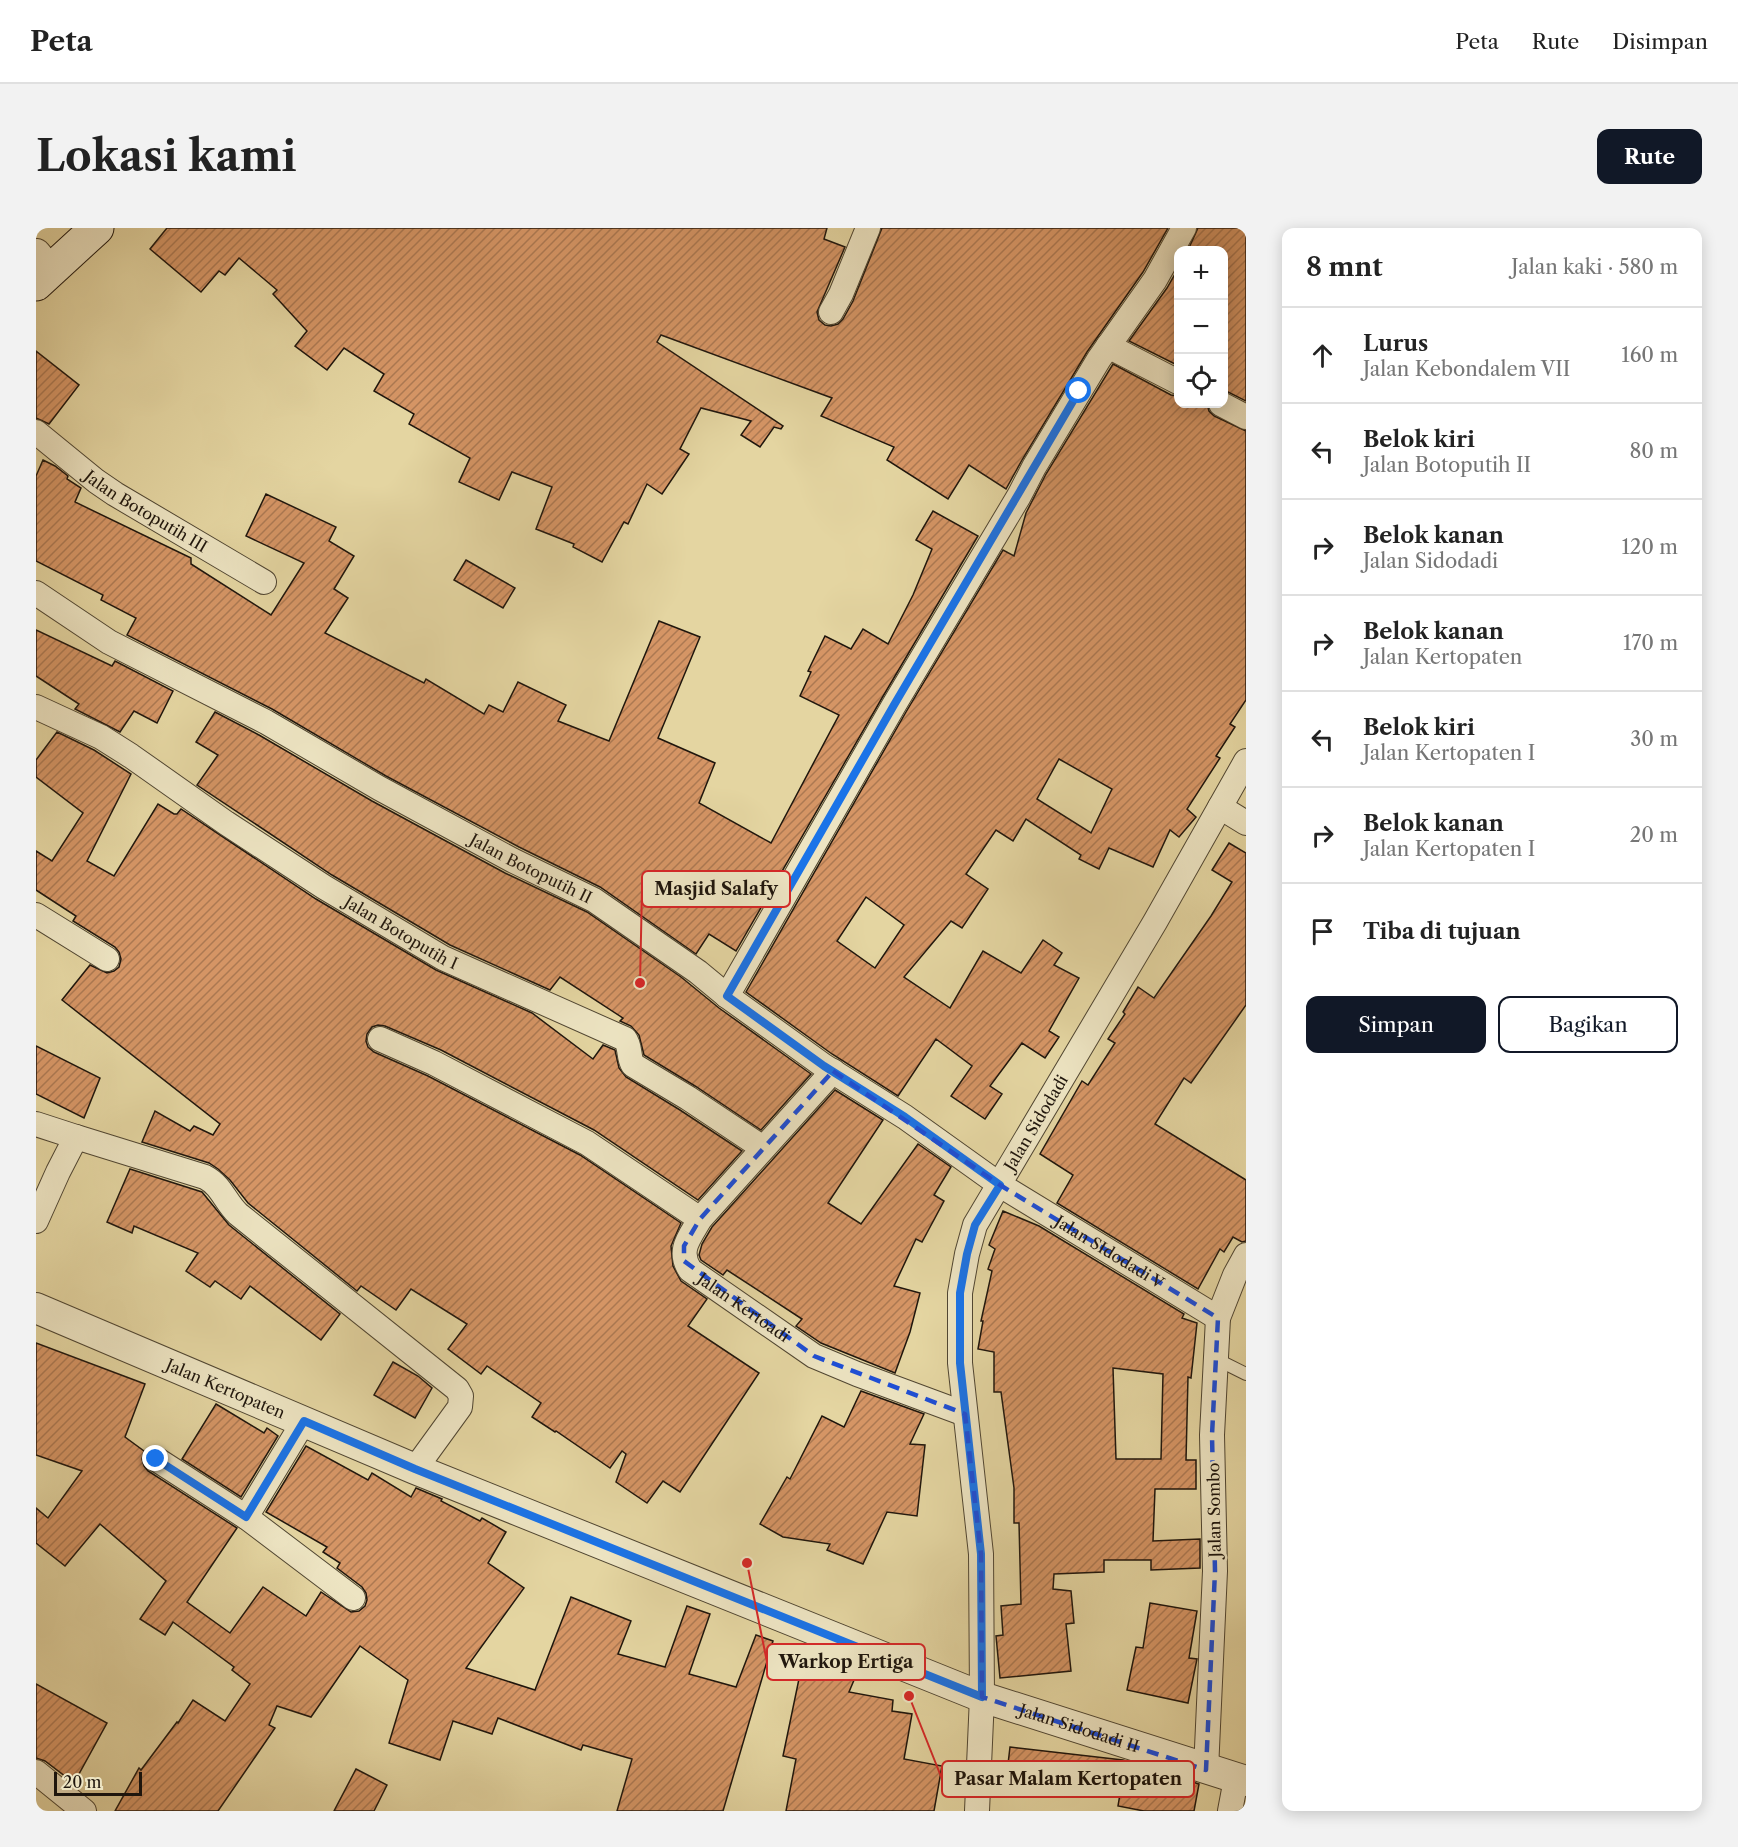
<!DOCTYPE html>
<html lang="id">
<meta charset="utf-8">
<style>
body{margin:0;font-family:"Libre Caslon Text",serif;background:#f2f2f2;color:#222}
.controls{position:absolute;right:18px;top:18px;display:grid;overflow:hidden;border-radius:12px;box-shadow:0 3px 15px #0003}
.controls button{width:54px;height:54px;display:grid;place-items:center;padding:0;border:0;border-bottom:2px solid #e0e0e0;background:#fff;color:#222;font:30px sans-serif}
.scale{position:absolute;left:18px;bottom:15px;width:88px;box-sizing:border-box;padding-left:6px;border:3px solid #1f160d;border-top:0;font-size:16px;line-height:21px;white-space:nowrap;color:#1f160d;-webkit-text-stroke:4px #ede4c2;paint-order:stroke}
.stop{position:absolute;width:18px;height:18px;margin:-14px;border:4px solid #1a73e8;border-radius:50%;background:#fff}
.stop.end{background:#1a73e8;border-color:#fff;box-shadow:0 2px 6px #0008}
.list{margin:0;padding:0;list-style:none}
h2{display:flex;justify-content:space-between;align-items:center;height:78px;margin:0;padding:0 24px;font-size:26px}
h2 small{font-size:20px;font-weight:400;color:#767676}
.list li{display:grid;grid-template-columns:39px 1fr auto;gap:18px;align-items:center;box-sizing:border-box;height:96px;padding:0 24px;border-top:2px solid #e0e0e0}
.list b{display:block;font-size:22px;white-space:nowrap}
.list p{margin:0;font-size:20px;white-space:nowrap;color:#767676}
.list em{font-size:20px;font-style:normal;color:#767676}
.actions{display:flex;gap:12px;padding:18px 24px}
.actions a{flex:1;padding:14px 0;border:2px solid #111827;border-radius:12px;text-align:center;font-size:21px;color:#111827}
.actions .main{background:#111827;color:#fff}
.icon{flex:none;width:33px;height:33px;fill:none;stroke:currentColor;stroke-width:2;stroke-linecap:round;stroke-linejoin:round}
.map{position:relative;flex:none;width:1210px;height:1583px;overflow:hidden;border-radius:12px}
header{display:flex;align-items:center;gap:36px;box-sizing:border-box;height:84px;padding:0 30px;background:#fff;border-bottom:2px solid #e0e0e0}
header strong{font-size:28px}
nav{display:flex;gap:33px;margin-inline-start:auto;font-size:21px}
.intro{display:flex;align-items:center;justify-content:space-between;box-sizing:border-box;height:144px;padding:0 36px}
h1{margin:0;font-size:42px}
.button{padding:15px 27px;border-radius:12px;background:#111827;color:#fff;font-size:21px;font-weight:700}
main{display:flex;gap:36px;padding:0 36px}
aside{flex:1;background:#fff;border-radius:12px;box-shadow:0 3px 15px #0003}
.map>svg:first-child{display:block}
.building{fill:url(#building-hatch);stroke:#1f160d;stroke-width:1.5;fill-rule:evenodd}
.lines{fill:none;stroke-linecap:round;stroke-linejoin:round}
.service-casing{stroke:#504632;stroke-width:14}
.minor-casing{stroke:#504632;stroke-width:26}
.tertiary-casing{stroke:#504632;stroke-width:32}
.secondary-casing{stroke:#1f160d;stroke-width:35}
.service{stroke:#ede4c2;stroke-width:12}
.minor{stroke:#ede4c2;stroke-width:24}
.tertiary{stroke:#ede4c2;stroke-width:30}
.secondary{stroke:#ede4c2;stroke-width:33}
.route{stroke:#1a73e8;stroke-width:8}
.marked{fill:none;stroke:#1d4ed8;stroke-width:4.5;stroke-dasharray:12 8;stroke-linejoin:round}
.labels{text-anchor:middle;stroke-width:5;stroke-linejoin:round;paint-order:stroke}
.street-label{font-size:16px;fill:#1f160d;stroke:#ede4c2}
.leader{fill:none;stroke:#d62828;stroke-width:2}
.callout-dot{fill:#d62828;stroke:#ede4c2;stroke-width:2}
.callout{fill:#ede4c2;stroke:#d62828;stroke-width:2}
.callout-label{font-size:18px;text-anchor:middle;font-weight:bold;fill:#1f160d}
</style>
<header>
<strong>Peta</strong>
<nav><a>Peta</a><a>Rute</a><a>Disimpan</a></nav>
</header>
<div class="intro"><h1>Lokasi kami</h1><a class="button">Rute</a></div>
<main>
<div class="map">
<svg width="1210" height="1583" viewBox="0 0 1210 1583">
<defs>
<pattern id="building-hatch" width="6" height="6" patternUnits="userSpaceOnUse" patternTransform="scale(1.5)"><rect width="6" height="6" fill="#d59565"/><path d="M-1 1l2-2M0 6l6-6M5 7l2-2" fill="none" stroke="#ac7952"/></pattern>
</defs>
<rect width="100%" height="100%" fill="#e4d5a1"/>
<filter id="stains"><feTurbulence type="fractalNoise" baseFrequency=".00333" numOctaves="4"/><feColorMatrix values="0 0 0 0 .2 0 0 0 0 .09 0 0 0 0 .02 0 0 0 .5 -.17"/></filter>
<radialGradient id="worn" r=".72"><stop offset=".6" stop-color="#630" stop-opacity="0"/><stop offset="1" stop-color="#630" stop-opacity=".3"/></radialGradient>
<g class="building">
<polygon points="131,0 791,0 788,11 809,19 781,84 783,92 789,97 795,98 802,96 807,91 817,73 846,0 1132,0 1107,44 1051,124 986,232 970,261 933,237 912,271 851,232 858,219 785,188 796,170 625,107 621,114 747,198 745,201 738,199 724,219 705,207 715,193 665,180 644,221 653,226 626,266 611,256 592,296 588,294 566,334 537,319 538,316 500,301 516,259 476,244 463,272 423,254 434,230 373,196 378,186 338,163 348,146 308,120 291,142 259,118 271,103 237,66 241,62 203,30 189,47 183,43 165,64 114,21"/>
<polygon points="1162,0 1210,0 1210,173 1188,162 1188,22 1152,22"/>
<polygon points="1143,39 1143,138 1093,113 1131,60"/>
<polygon points="0,123 43,157 13,196 0,190"/>
<path d="M1077 136 1135 167 1143 168V176H1171L1173 183 1178 188 1210 203V472L1194 496 1199 499 1180 528 1184 530 1151 581 1160 589 1143 609 1134 602 1117 639 1073 620 1063 641 1043 631 1045 627 990 591 977 613 960 602 930 646 952 661 926 700 915 693 868 749 914 780 947 723 985 745 1007 712 1026 725 1018 737 1043 750 1013 803 1023 809 1009 830 986 815 954 858 966 866 949 891 915 868 936 838 900 811 862 868 796 826 710 764 870 484 967 322 978 328 990 285 1010 246ZM1023 531 1076 561 1055 605 1001 571ZM830 669 868 697 839 740 801 713Z"/>
<polygon points="7,232 19,238 32,248 31,251 45,260 39,274 155,330 155,336 235,387 268,335 210,308 230,266 300,299 293,313 318,328 298,361 312,370 289,405 388,455 390,451 448,486 453,477 467,484 482,454 530,477 522,493 573,513 623,393 664,409 622,510 679,535 663,575 735,615 803,487 764,468 775,444 772,443 789,408 815,421 827,401 852,416 877,367 896,321 880,312 897,283 942,308 846,470 700,723 673,706 660,726 564,659 483,619 350,548 236,481 91,407 100,390 65,372 67,367 0,333 0,248"/>
<polygon points="430,332 479,360 467,380 418,352"/>
<polygon points="0,402 76,438 79,433 137,463 121,495 98,483 84,504 39,481 43,476 0,448"/>
<polygon points="179,484 223,507 336,573 469,645 551,684 645,749 683,780 775,846 725,902 659,858 608,827 603,807 595,798 584,793 587,790 524,749 514,762 414,717 296,647 161,557 182,527 160,514"/>
<polygon points="21,504 58,522 95,546 51,633 78,648 122,576 138,586 141,586 145,581 280,671 400,742 496,785 557,831 567,817 579,822 583,840 590,849 644,882 706,923 662,972 558,902 405,822 349,798 342,797 336,799 331,806 330,813 332,819 338,824 392,848 544,927 645,995 635,1018 637,1038 645,1053 671,1071 652,1098 723,1145 644,1264 627,1253 611,1275 580,1254 590,1226 586,1223 574,1240 520,1203 519,1204 496,1189 505,1175 451,1138 445,1146 412,1121 431,1096 375,1061 360,1082 325,1058 321,1063 212,975 194,952 182,941 173,935 106,914 119,883 154,903 158,898 177,907 184,896 26,772 54,737 71,745 78,743 83,739 85,731 83,724 79,719 37,693 40,688 0,662 0,623 16,633 47,585 0,549 0,532"/>
<polygon points="1193,615 1210,625 1210,777 1155,855 1148,850 1119,896 1210,952 1210,1013 1206,1014 1197,1009 1188,1024 1184,1021 1162,1061 1021,975 1037,947 1004,926 1046,853 1052,857 1079,815 1072,811 1089,786 1087,784 1102,759 1118,770 1175,688 1196,654 1176,642"/>
<polygon points="0,818 64,850 48,890 0,866"/>
<polygon points="799,862 847,892 792,975 825,996 882,916 915,939 898,967 908,973 886,1014 880,1011 858,1058 884,1065 874,1104 859,1145 785,1115 760,1098 766,1091 691,1042 687,1047 665,1032 663,1027 666,1016 676,999"/>
<polygon points="94,941 166,964 193,997 304,1086 285,1112 214,1058 205,1071 179,1053 174,1059 150,1043 162,1025 98,998 96,1005 71,994"/>
<path d="M967 983 1003 998 1148 1086 1146 1090 1161 1095 1155 1150 1152 1149 1150 1232H1160V1261H1119L1117 1313 1164 1311V1340L1115 1342V1332H1068V1344L1018 1346 1017 1361 1035 1363 1038 1395 1030 1396 1035 1443 964 1450 960 1408 967 1407 965 1378 985 1376 983 1295H978V1260L965 1164H958V1124L942 1121 947 1093H945L956 1043 952 1041 959 1021 953 1017ZM1077 1140 1127 1146 1125 1231H1080Z"/>
<polygon points="0,1115 109,1156 89,1209 108,1223 106,1231 108,1238 112,1243 201,1300 151,1374 194,1405 227,1359 270,1388 285,1364 315,1384 323,1383 329,1378 331,1372 330,1365 326,1359 301,1340 304,1335 287,1324 291,1319 230,1284 270,1218 332,1252 336,1245 375,1269 380,1260 406,1271 405,1273 444,1293 446,1290 470,1304 452,1335 488,1360 430,1440 499,1462 535,1369 595,1393 582,1426 629,1439 651,1378 674,1386 653,1446 700,1459 720,1407 737,1413 687,1583 581,1583 596,1531 547,1517 545,1522 462,1490 456,1506 417,1493 404,1532 353,1515 372,1452 324,1418 275,1489 241,1478 233,1497 239,1500 182,1583 79,1583 103,1540 105,1542 141,1494 142,1495 157,1472 189,1493 214,1456 196,1442 198,1439 137,1394 129,1407 104,1391 130,1353 64,1296 29,1338 0,1315 0,1280 12,1290 46,1243 0,1227"/>
<polygon points="357,1134 382,1148 396,1160 379,1190 338,1167"/>
<polygon points="825,1163 888,1186 874,1216 889,1217 881,1288 851,1284 827,1336 791,1322 794,1316 747,1309 724,1296 751,1249 754,1251 786,1188 808,1199"/>
<polygon points="180,1176 228,1205 231,1200 242,1208 205,1269 146,1231"/>
<polygon points="1114,1375 1161,1383 1153,1430 1161,1431 1152,1475 1091,1462 1100,1419 1107,1420"/>
<polygon points="770,1417 824,1438 813,1464 857,1472 856,1483 876,1486 868,1531 906,1538 898,1583 750,1583 760,1531 747,1528"/>
<polygon points="0,1456 71,1495 38,1555 9,1533 0,1530"/>
<polygon points="974,1519 1087,1532 1163,1556 1158,1583 1108,1583 1082,1578 1084,1566 970,1553"/>
<polygon points="320,1541 351,1557 338,1583 298,1583"/>
</g>
<g class="lines">
<g class="service-casing">
<polyline id="service" points="1180,1131 1210,1146"/>
</g>
<g class="minor-casing">
<g id="minor">
<polyline points="795,84 805,66 832,0"/>
<polyline points="1072,118 1142,154"/>
<polyline points="1185,176 1210,189"/>
<path id="s1" d="M0 204 60 253 79 266 228 354"/>
<path id="s2" d="M0 365 73 414 230 494 343 560 476 632 558 672 662 744 691 768 788 838 869 889 964 957 1182 1090"/>
<path id="s3" d="M0 479 65 509 95 528 190 595 288 659 407 730 589 811C595 819 592 829 597 837L652 870 727 920"/>
<polyline points="1184,579 1210,595"/>
<polyline points="0,687 71,731"/>
<polyline points="691,768 858,477 983,268 998,239 1063,131 1119,52 1148,0"/>
<polyline points="344,811 398,835 551,915 664,991"/>
<path id="s4" d="M797 843 664 991C654 1009 641 1022 654 1042L778 1128 821 1146 929 1186"/>
<polyline points="0,896 40,909 22,944 0,993"/>
<path d="M40 909 169 949C186 958 189 974 202 986L421 1161 425 1168 424 1179 379 1241"/>
<polyline points="120,1231 210,1289 317,1370"/>
<polyline points="210,1289 268,1193"/>
<polyline points="1170,1542 1179,1343 1176,1207 1182,1090 1199,1047 1210,1027"/>
<polyline points="0,1544 48,1583"/>
<path id="s5" d="M941 1583 946 1469 945 1326 924 1135V1065L931 1026 939 997 1119 694 1210 533"/>
<polyline points="1194,1583 1200,1551"/>
</g>
</g>
<g class="tertiary-casing">
<g id="tertiary">
<polyline points="0,26 14,43"/>
<path id="s6" d="M0 1080 379 1241 946 1469 1210 1553"/>
</g>
</g>
<g class="secondary-casing">
<polyline id="secondary" points="0,56 61,0"/>
</g>
<use href="#service" class="service"/>
<use href="#minor" class="minor"/>
<use href="#tertiary" class="tertiary"/>
<use href="#secondary" class="secondary"/>
</g>
<g class="lines">
<polyline class="route" points="120,1231 210,1289 268,1193 379,1241 946,1469 945,1326 924,1135 924,1065 931,1026 939,997 964,957 869,889 788,838 691,768 858,477 1043,163"/>
</g>
<path class="marked" d="M797 843 964 957 1182 1090 1176 1207 1179 1343 1170 1542 946 1469 945 1326 929 1186 778 1128 648 1033V1018L664 991Z"/>
<g class="labels">
<g class="street-label">
<text dy="6" stroke="none"><textPath href="#s1" startOffset="136">Jalan Botoputih III</textPath></text>
<text dy="6" stroke="none"><textPath href="#s2" startOffset="567">Jalan Botoputih II</textPath></text>
<text dy="6" stroke="none"><textPath href="#s3" startOffset="430">Jalan Botoputih I</textPath></text>
<text dy="6" stroke="none"><textPath href="#s5" startOffset="708">Jalan Sidodadi</textPath></text>
<text dy="6" stroke="none"><textPath href="#s2" startOffset="1262">Jalan SIdodadi V</textPath></text>
<text dy="6" stroke="none"><textPath href="#s4" startOffset="320">Jalan Kertoadi</textPath></text>
<text dy="6" stroke="none"><textPath href="#s6" startOffset="206">Jalan Kertopaten</textPath></text>
<text transform="translate(1178 1282) rotate(-91)" y="6">Jalan Sombo</text>
<text dy="6" stroke="none"><textPath href="#s6" startOffset="1125">Jalan Sidodadi II</textPath></text>
</g>
</g>
<path class="leader" d="M604 755L606 661M711 1335L731 1434M873 1468L906 1551"/>
<g class="callout-dot">
<circle cx="604" cy="755" r="6"/>
<circle cx="711" cy="1335" r="6"/>
<circle cx="873" cy="1468" r="6"/>
</g>
<g class="callout">
<rect x="606" y="643" width="148" height="36" rx="6"/>
<rect x="731" y="1416" width="158" height="36" rx="6"/>
<rect x="906" y="1533" width="252" height="36" rx="6"/>
</g>
<g class="callout-label">
<text x="680" y="667">Masjid Salafy</text>
<text x="810" y="1440">Warkop Ertiga</text>
<text x="1032" y="1557">Pasar Malam Kertopaten</text>
</g>
<rect width="100%" height="100%" filter="url(#stains)"/>
<rect width="100%" height="100%" fill="url(#worn)"/>
</svg>
<div class="controls">
<button>+</button>
<button>−</button>
<button><svg class="icon" aria-label="locate" viewBox="0 0 24 24"><circle cx="12" cy="12" r="6"/><path d="M12 2v4M12 18v4M2 12h4M18 12h4"/></svg></button>
</div>
<div class="scale">20 m</div>
<div class="stop" style="left:1043px;top:163px"></div>
<div class="stop end" style="left:120px;top:1231px"></div>
</div>
<aside>
<h2>8 mnt<small>Jalan kaki · 580 m</small></h2>
<ul class="list">
<li><svg class="icon" aria-label="ahead" viewBox="0 0 24 24"><path d="M12 20V5M6 11l6-6 6 6"/></svg><div><b>Lurus</b><p>Jalan Kebondalem VII</p></div><em>160 m</em></li>
<li><svg class="icon" aria-label="left" viewBox="0 0 24 24"><path d="M17 20v-9H6M10 6l-5 5 5 5"/></svg><div><b>Belok kiri</b><p>Jalan Botoputih II</p></div><em>80 m</em></li>
<li><svg class="icon" aria-label="right" viewBox="0 0 24 24"><path d="M7 20v-9h11M14 6l5 5-5 5"/></svg><div><b>Belok kanan</b><p>Jalan Sidodadi</p></div><em>120 m</em></li>
<li><svg class="icon" aria-label="right" viewBox="0 0 24 24"><path d="M7 20v-9h11M14 6l5 5-5 5"/></svg><div><b>Belok kanan</b><p>Jalan Kertopaten</p></div><em>170 m</em></li>
<li><svg class="icon" aria-label="left" viewBox="0 0 24 24"><path d="M17 20v-9H6M10 6l-5 5 5 5"/></svg><div><b>Belok kiri</b><p>Jalan Kertopaten I</p></div><em>30 m</em></li>
<li><svg class="icon" aria-label="right" viewBox="0 0 24 24"><path d="M7 20v-9h11M14 6l5 5-5 5"/></svg><div><b>Belok kanan</b><p>Jalan Kertopaten I</p></div><em>20 m</em></li>
<li><svg class="icon" aria-label="arrive" viewBox="0 0 24 24"><path d="M6 21V4h12l-3 4 3 4H6"/></svg><div><b>Tiba di tujuan</b></div></li>
</ul>
<div class="actions"><a class="main">Simpan</a><a>Bagikan</a></div>
</aside>
</main>
